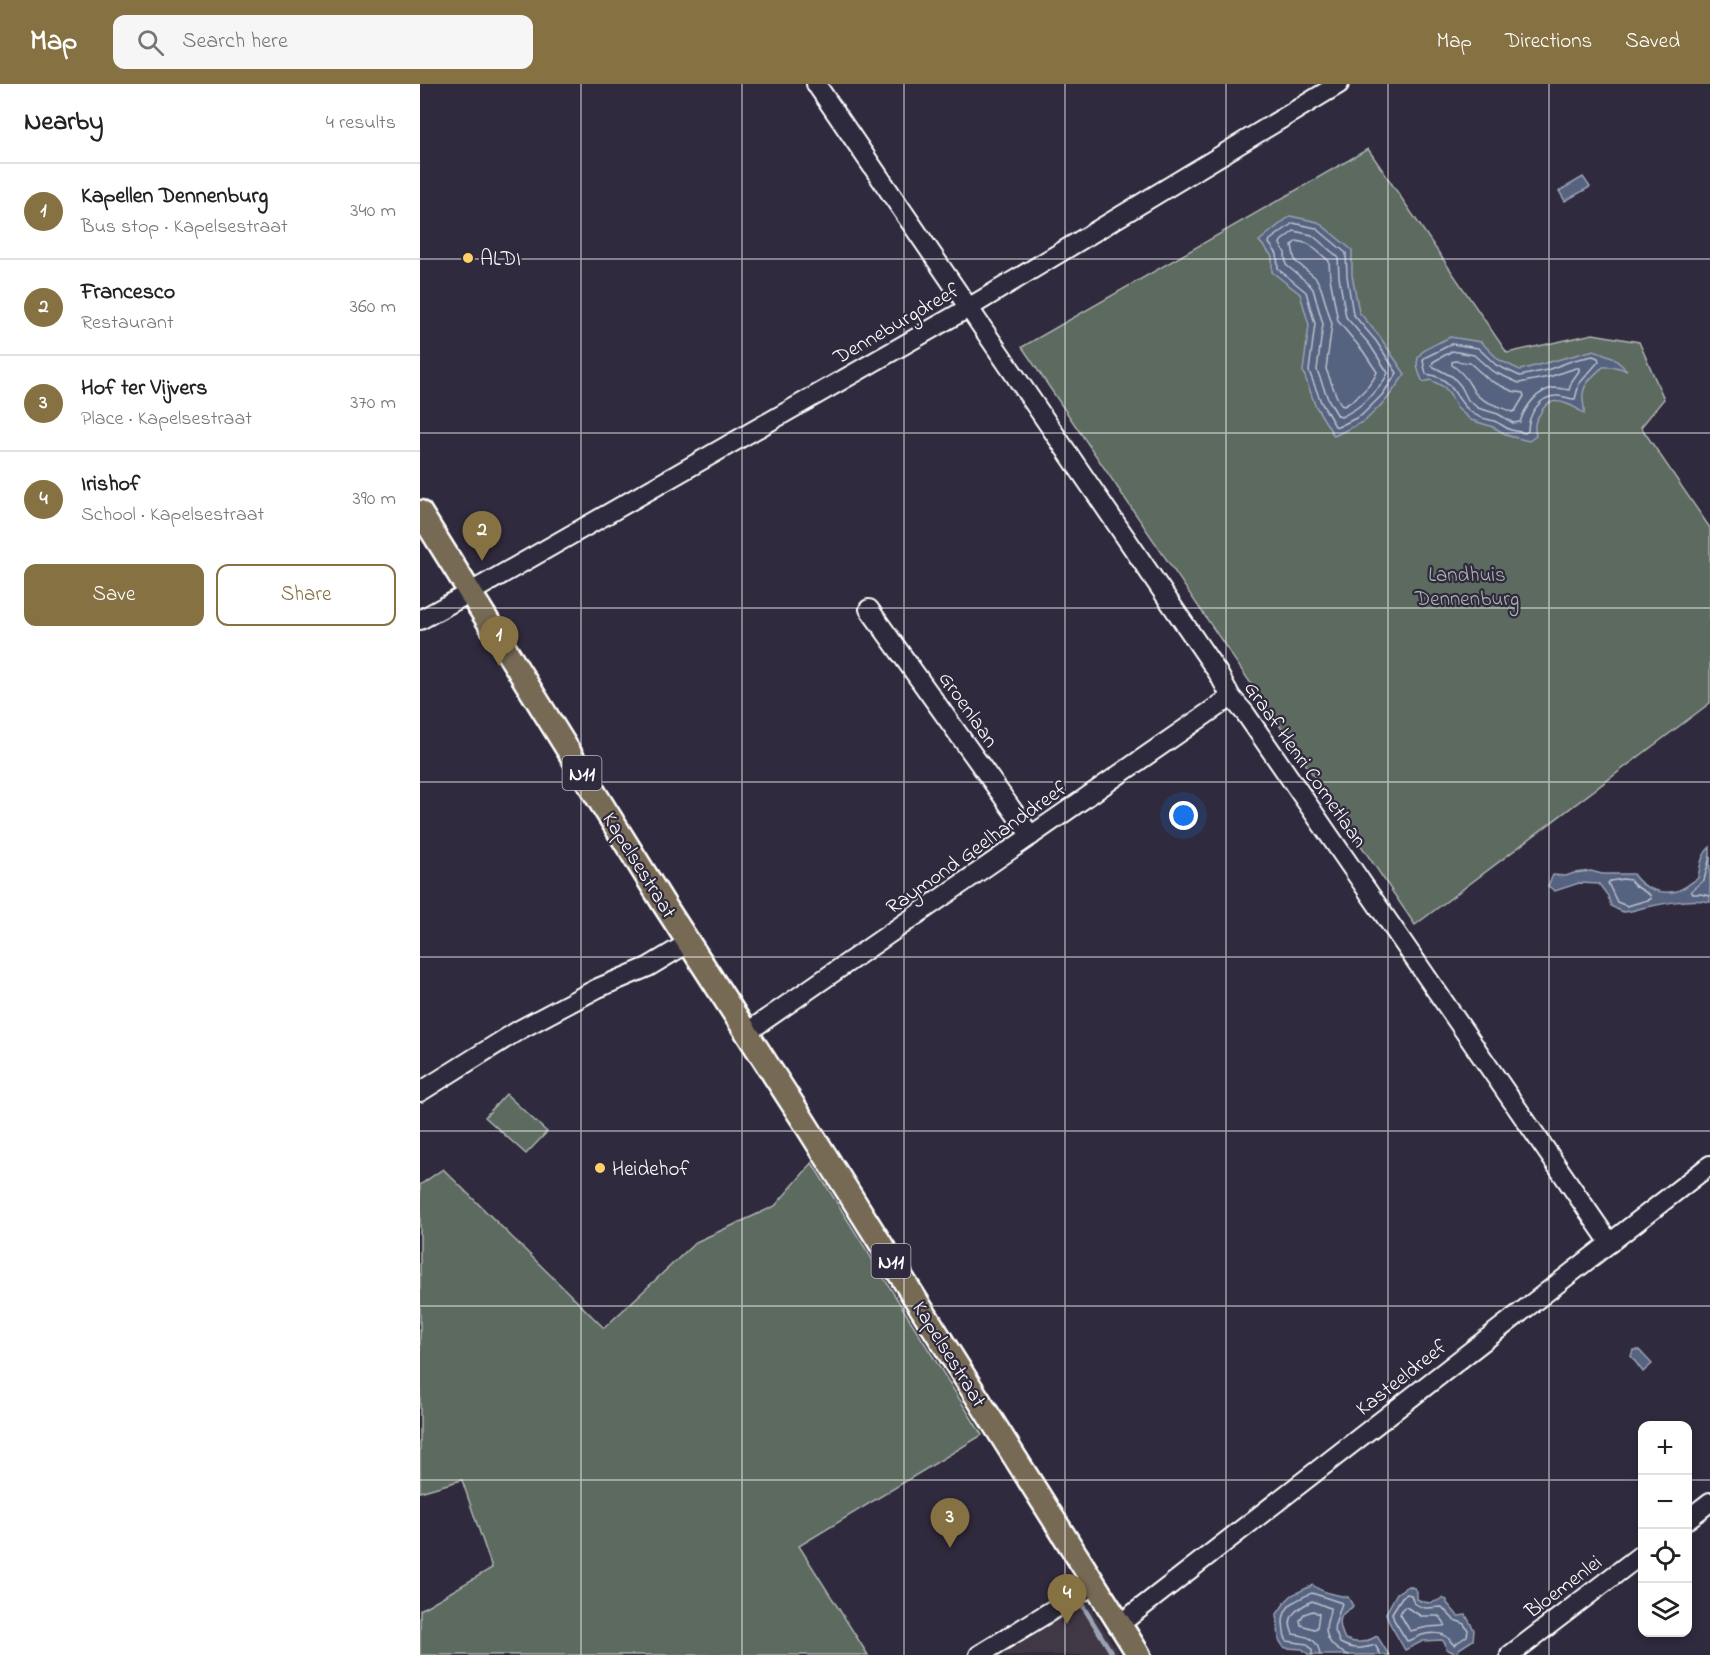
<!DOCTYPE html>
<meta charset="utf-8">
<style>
body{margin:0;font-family:"Indie Flower",sans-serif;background:#f6f6f6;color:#222}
.controls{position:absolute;right:18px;bottom:18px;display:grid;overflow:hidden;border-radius:12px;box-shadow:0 3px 9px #0003}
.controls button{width:54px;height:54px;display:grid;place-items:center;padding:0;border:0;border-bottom:2px solid #e0e0e0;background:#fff;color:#222;font:30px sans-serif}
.you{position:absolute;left:764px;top:732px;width:21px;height:21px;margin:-15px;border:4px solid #fff;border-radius:50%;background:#1a73e8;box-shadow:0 0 0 9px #1a73e833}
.badge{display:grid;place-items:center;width:39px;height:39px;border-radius:50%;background:#857141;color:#fff;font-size:20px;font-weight:700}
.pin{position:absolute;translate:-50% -50px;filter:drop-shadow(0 2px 3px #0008)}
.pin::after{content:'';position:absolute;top:32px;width:21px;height:18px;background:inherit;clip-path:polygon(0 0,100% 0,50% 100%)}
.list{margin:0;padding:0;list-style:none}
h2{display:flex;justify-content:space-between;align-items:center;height:78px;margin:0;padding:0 24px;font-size:26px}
h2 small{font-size:20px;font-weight:400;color:#767676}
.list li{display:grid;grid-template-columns:39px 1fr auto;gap:18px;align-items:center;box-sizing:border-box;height:96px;padding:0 24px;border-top:2px solid #e0e0e0}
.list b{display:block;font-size:22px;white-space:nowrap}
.list p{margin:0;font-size:20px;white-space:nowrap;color:#767676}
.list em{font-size:20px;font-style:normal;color:#767676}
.actions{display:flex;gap:12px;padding:18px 24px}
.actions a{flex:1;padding:14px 0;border:2px solid #857141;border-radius:12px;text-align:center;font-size:21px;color:#857141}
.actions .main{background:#857141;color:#fff}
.icon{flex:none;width:33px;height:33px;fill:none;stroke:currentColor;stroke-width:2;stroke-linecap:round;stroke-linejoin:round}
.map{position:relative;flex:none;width:1290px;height:1571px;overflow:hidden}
header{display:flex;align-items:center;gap:36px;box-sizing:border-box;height:84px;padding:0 30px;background:#857141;color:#fff}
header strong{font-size:28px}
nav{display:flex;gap:33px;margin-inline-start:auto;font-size:21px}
.search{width:420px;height:54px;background:#f6f6f6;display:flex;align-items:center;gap:15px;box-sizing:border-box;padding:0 21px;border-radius:12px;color:#767676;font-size:22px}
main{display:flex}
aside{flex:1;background:#fff}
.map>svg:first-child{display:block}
.built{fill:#3f3844}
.green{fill:#5c6a60;stroke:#aeb4b0;stroke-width:1.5}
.water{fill:#576380;stroke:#9aa1b3;stroke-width:1.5}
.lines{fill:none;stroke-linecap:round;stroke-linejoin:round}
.shore{stroke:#bcc1cc;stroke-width:1.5}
.stream{stroke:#9aa1b3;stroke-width:4.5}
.minor-casing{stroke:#fff;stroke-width:22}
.major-casing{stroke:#fff;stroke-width:27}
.minor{stroke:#2f2a3d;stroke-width:18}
.major{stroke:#776a54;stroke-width:22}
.grid{fill:none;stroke:#fff;stroke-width:1.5;stroke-opacity:0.55}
.poi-dot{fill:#ffd166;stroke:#2f2a3d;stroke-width:2}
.labels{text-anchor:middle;stroke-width:4.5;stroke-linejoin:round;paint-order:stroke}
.shield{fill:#2f2a3d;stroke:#c1bfc5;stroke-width:1.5}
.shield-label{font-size:20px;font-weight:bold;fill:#fff}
.poi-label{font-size:21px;fill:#fff;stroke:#2f2a3d;text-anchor:start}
.street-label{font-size:21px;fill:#fff;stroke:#2f2a3d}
.park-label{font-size:21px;fill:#aeb4b0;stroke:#2f2a3d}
</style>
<header>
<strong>Map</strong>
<div class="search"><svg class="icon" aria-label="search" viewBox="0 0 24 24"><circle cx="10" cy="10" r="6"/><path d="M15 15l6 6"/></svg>Search here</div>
<nav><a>Map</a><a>Directions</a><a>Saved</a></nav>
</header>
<main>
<aside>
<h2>Nearby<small>4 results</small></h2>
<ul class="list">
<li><span class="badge">1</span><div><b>Kapellen Dennenburg</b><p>Bus stop · Kapelsestraat</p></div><em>340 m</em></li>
<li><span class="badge">2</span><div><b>Francesco</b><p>Restaurant</p></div><em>360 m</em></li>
<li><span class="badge">3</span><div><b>Hof ter Vijvers</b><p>Place · Kapelsestraat</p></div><em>370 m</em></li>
<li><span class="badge">4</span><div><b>Irishof</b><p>School · Kapelsestraat</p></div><em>390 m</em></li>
</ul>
<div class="actions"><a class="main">Save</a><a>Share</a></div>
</aside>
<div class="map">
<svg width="1290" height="1571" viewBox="0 0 1290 1571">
<rect width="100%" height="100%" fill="#2f2a3d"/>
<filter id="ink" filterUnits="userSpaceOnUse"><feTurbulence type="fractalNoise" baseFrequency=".0167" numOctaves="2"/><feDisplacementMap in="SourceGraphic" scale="12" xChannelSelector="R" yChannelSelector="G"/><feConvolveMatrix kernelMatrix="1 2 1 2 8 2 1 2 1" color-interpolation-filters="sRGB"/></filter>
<g filter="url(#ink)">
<polygon class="built" points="661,1509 700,1571 565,1571"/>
<g class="green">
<polygon points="948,65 1087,269 1173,250 1219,258 1244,315 1221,343 1290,444 1290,619 995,841 602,263"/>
<polygon points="86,1010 127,1048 106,1070 65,1033"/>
<polygon points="392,1079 562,1351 379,1462 448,1571 0,1571 0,1526 72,1484 42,1396 0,1408 0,1101 23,1085 184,1244 276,1158 355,1122"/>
</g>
<g class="water">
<polygon points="1163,93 1170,103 1145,117 1139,107"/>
<polygon points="870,132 898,138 932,166 932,191 939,228 960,253 985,290 967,315 945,337 914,352 895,321 883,287 889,241 880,210 852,188 852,172 839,157"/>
<path d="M1030 253 1061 258 1079 276 1100 286 1174 266 1192 273 1207 286 1195 283H1183C1175 290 1164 299 1163 310 1162 317 1165 323 1164 330 1156 323 1139 314 1129 319 1125 321 1122 326 1120 330 1114 338 1114 343 1116 352L1109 357 1089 352 1073 343 1051 336 1037 324 1030 310 1024 303 1011 296 1003 298C987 267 1006 266 1030 253Z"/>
<path d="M1290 763V818C1273 814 1245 819 1227 823 1220 824 1211 828 1204 828 1199 827 1195 824 1191 822L1188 812 1179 800 1159 799 1135 807 1128 802 1133 791 1146 792 1154 789 1171 787 1182 790H1213C1222 804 1240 811 1257 807 1264 805 1272 798 1278 794 1280 783 1281 771 1290 763Z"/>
<polygon points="1213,1266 1219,1266 1232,1280 1223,1288 1211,1272"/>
<path d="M893 1501C902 1509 917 1511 928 1513L933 1522C931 1525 927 1526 924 1529 917 1536 921 1547 925 1555 937 1560 945 1559 957 1552L969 1571H889L882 1565 866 1564 863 1562 859 1556 857 1530 866 1517 872 1511Z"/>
<path d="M988 1502 994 1504 997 1507V1515C1006 1520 1013 1520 1022 1514L1027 1516V1519L1038 1532 1046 1531 1054 1546 1053 1556 1039 1565 1037 1570 1026 1565 1025 1559 1022 1556 1003 1557 985 1566 969 1538 966 1529 977 1509Z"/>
</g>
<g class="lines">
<g class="shore">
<polygon points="873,139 896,144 926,169 927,192 933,230 956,257 977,289 962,311 942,331 918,343 915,342 901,318 889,287 895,240 886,208 858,185 857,170 849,159 850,156"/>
<path d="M874 147 892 151 918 173 919 193 926 233 950 261 968 289C959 308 940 324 921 333L918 332 908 315 897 286 903 240 893 205 888 199 866 181 865 169 860 160 861 157Z"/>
<path d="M877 157 889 160 909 177 910 194 918 237 943 267 957 288C952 301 937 315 924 322L921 321 916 311 906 285 912 240 901 204 896 194 875 177 872 161Z"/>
<path d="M1032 260 1058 264 1076 281 1100 292 1127 286 1154 276 1173 272 1178 274 1179 277 1159 300 1155 315C1149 315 1142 311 1136 312 1119 312 1108 332 1108 347L1105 349C1100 348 1095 347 1091 346 1085 344 1080 339 1074 337 1066 335 1058 334 1051 328 1031 313 1037 295 1006 290L1003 277 1004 274Z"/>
<path d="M1032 267 1054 271 1072 287 1099 299 1129 293 1156 284H1159V287L1152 297 1149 306C1144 305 1139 304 1134 304 1117 306 1105 323 1100 338L1093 339 1078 330 1058 324 1048 316 1041 302 1033 293 1012 282 1013 278Z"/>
<path d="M1035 277 1050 279 1069 296 1092 307 1103 309 1104 312 1095 327 1092 328C1081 322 1065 320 1057 311 1053 308 1052 303 1049 299 1045 292 1039 286 1032 281V278Z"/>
<polyline points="1290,773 1284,796 1271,807 1273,810 1280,810 1290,812"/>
<polygon points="1203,795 1210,796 1214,801 1230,811 1231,815 1207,822 1197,818 1188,799 1190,797"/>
<path d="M987 1510 991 1511 994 1519C1006 1527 1010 1523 1022 1523L1034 1536 1043 1539 1048 1546 1047 1552 1034 1561C1031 1559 1030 1555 1027 1553 1022 1548 1008 1549 1002 1551 996 1553 993 1556 987 1557L974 1536 972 1529 982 1513Z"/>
<polygon points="986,1523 1001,1532 1019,1532 1024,1538 1025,1541 1023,1542 1008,1543 990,1547 980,1530 983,1524"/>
<polygon points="893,1527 899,1530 897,1544 894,1545 881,1541 880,1536 884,1530"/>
<path d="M892 1571V1566L887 1560 867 1557C863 1551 864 1546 863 1538 863 1521 878 1515 892 1509L922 1519 914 1544 920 1559C933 1566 942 1565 955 1561L961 1571"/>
<path d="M900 1571C898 1554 887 1552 873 1550 864 1532 878 1524 892 1517L910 1524C910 1531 906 1538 906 1545 907 1559 917 1567 929 1571"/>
</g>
<polyline class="stream" points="661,1519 693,1571"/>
<g class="minor-casing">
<g id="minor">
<polyline points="396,0 798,589 811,613 825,629 1190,1159"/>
<polyline points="449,525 611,752"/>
<polyline points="0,536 51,508 550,223 919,0"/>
<polyline points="326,949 811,613"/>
<polyline points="0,1008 99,946 178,904 228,883 268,859"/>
<polyline points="1268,1435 1290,1418"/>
<polyline points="700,1540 1290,1081"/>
<polyline points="559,1571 675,1500"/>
<polyline points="1090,1571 1222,1470"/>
</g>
</g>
<g class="major-casing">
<polyline id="major" points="0,428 245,822 383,1036 719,1571"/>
</g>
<use href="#minor" class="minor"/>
<use href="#major" class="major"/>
</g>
</g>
<path class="grid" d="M161 0V1571M322 0V1571M484 0V1571M645 0V1571M806 0V1571M968 0V1571M1129 0V1571M0 175H1290M0 349H1290M0 524H1290M0 698H1290M0 873H1290M0 1047H1290M0 1222H1290M0 1396H1222M1268 1396H1290"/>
<g class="poi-dot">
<circle cx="48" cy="174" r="6"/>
<circle cx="180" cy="1084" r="6"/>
</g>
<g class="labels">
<g class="shield">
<rect x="142.5" y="672" width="39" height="34" rx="4.5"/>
<rect x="451.5" y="1160" width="39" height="34" rx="4.5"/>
</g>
<g class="shield-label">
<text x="162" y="696">N11</text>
<text x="471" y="1184">N11</text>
</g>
<g class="poi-label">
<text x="60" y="181">ALDI</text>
<text x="192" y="1091">Heidehof</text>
</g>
<g class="street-label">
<text transform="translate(476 239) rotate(-30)" y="7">Denneburgdreef</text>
<text transform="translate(549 625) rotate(55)" y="7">Groenlaan</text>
<text transform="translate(886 680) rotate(55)" y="7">Graaf Henri Cornetlaan</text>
<text transform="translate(556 763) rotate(-35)" y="7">Raymond Geelhanddreef</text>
<text transform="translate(220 781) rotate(58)" y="7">Kapelsestraat</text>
<text transform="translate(530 1270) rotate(58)" y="7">Kapelsestraat</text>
<text transform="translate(981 1293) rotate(-38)" y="7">Kasteeldreef</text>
<text transform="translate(1143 1502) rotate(-37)" y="7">Bloemenlei</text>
</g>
<g class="park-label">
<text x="1047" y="497">Landhuis<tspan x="1047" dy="24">Dennenburg</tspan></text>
</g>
</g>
</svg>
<div class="controls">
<button>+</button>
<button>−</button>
<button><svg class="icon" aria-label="locate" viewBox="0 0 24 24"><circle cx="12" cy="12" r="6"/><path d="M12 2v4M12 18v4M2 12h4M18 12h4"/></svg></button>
<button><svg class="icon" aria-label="layers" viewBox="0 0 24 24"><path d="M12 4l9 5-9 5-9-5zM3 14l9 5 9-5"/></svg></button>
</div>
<div class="you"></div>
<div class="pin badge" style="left:79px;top:582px">1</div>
<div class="pin badge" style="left:62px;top:477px">2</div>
<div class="pin badge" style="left:530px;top:1464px">3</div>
<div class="pin badge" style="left:647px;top:1540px">4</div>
</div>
</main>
